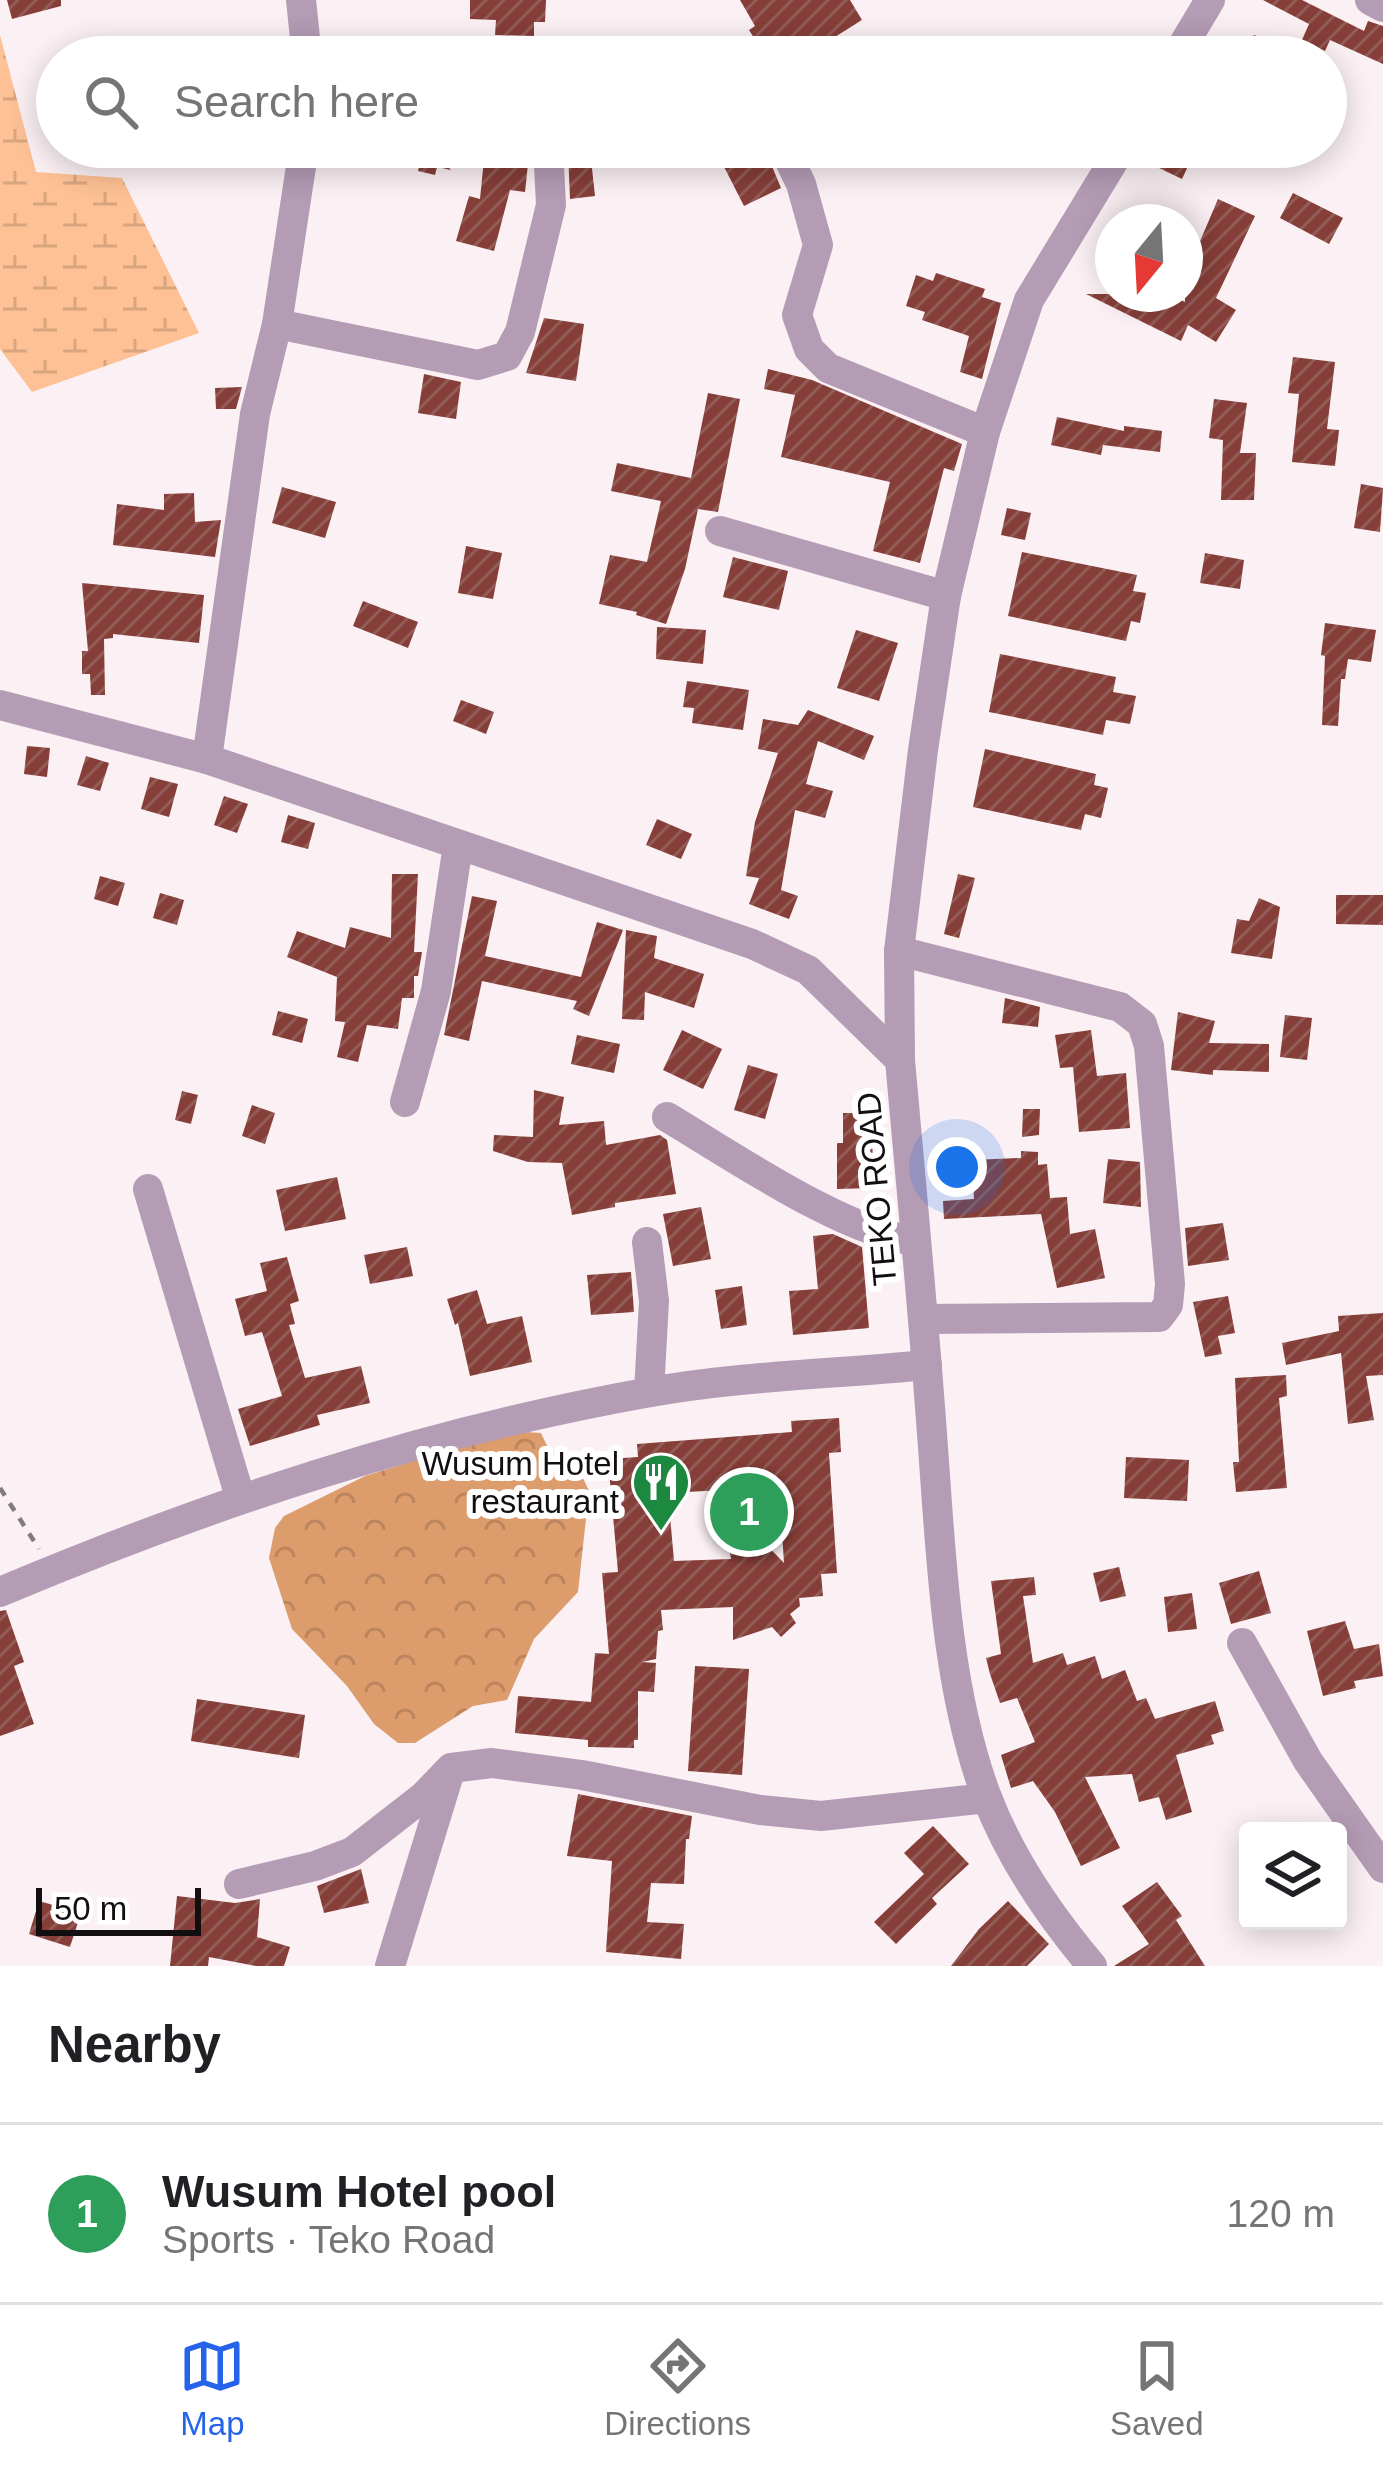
<!DOCTYPE html>
<meta charset="utf-8">
<style>
body{margin:0;font-family:Helvetica,sans-serif;background:#f6f6f6;color:#202124}
.controls{position:absolute;right:36px;bottom:36px;display:grid;overflow:hidden;border-radius:12px;box-shadow:0 6px 30px #0003}
.controls button{width:108px;height:108px;display:grid;place-items:center;padding:0;border:0;border-bottom:3px solid #e0e0e0;background:#fff;color:#202124;font:60px sans-serif}
.compass{position:absolute;left:1095px;top:204px;width:108px;height:108px;border-radius:50%;background:#fff;box-shadow:0 6px 30px #0003;rotate:198deg}
.scale{position:absolute;left:36px;bottom:30px;width:165px;box-sizing:border-box;padding-left:12px;border:6px solid #130f10;border-top:0;font-size:33px;line-height:42px;white-space:nowrap;color:#130f10;-webkit-text-stroke:9px #fff;paint-order:stroke}
.you{position:absolute;left:957px;top:1167px;width:42px;height:42px;margin:-30px;border:9px solid #fff;border-radius:50%;background:#1a73e8;box-shadow:0 0 0 18px #1a73e833}
.badge{display:grid;place-items:center;width:78px;height:78px;border-radius:50%;background:#2563eb;color:#fff;font-size:39px;font-weight:700}
.pin{position:absolute;translate:-50% -50%;border:6px solid #fff;box-shadow:0 3px 12px #0006}
.list{margin:0;padding:0;list-style:none}
h2{display:flex;justify-content:space-between;align-items:center;height:156px;margin:0;padding:0 48px;font-size:51px}
h2 small{font-size:39px;font-weight:400;color:#757577}
.list li{display:grid;grid-template-columns:78px 1fr auto;gap:36px;align-items:center;box-sizing:border-box;height:180px;padding:0 48px;border-top:3px solid #e0e0e0}
.list b{display:block;font-size:45px;white-space:nowrap}
.list p{margin:0;font-size:39px;white-space:nowrap;color:#757577}
.list em{font-size:39px;font-style:normal;color:#757577}
.icon{flex:none;width:66px;height:66px;fill:none;stroke:currentColor;stroke-width:2;stroke-linecap:round;stroke-linejoin:round}
.map{position:relative;flex:none;width:1383px;height:1966px;overflow:hidden}
.search{position:absolute;background:#fff;box-shadow:0 6px 30px #0003;left:36px;right:36px;top:36px;height:132px;display:flex;align-items:center;gap:30px;box-sizing:border-box;padding:0 42px;border-radius:66px;color:#757577;font-size:45px}
.sheet{height:336px;background:#fff}
nav{display:flex;justify-content:space-around;align-items:center;box-sizing:border-box;height:168px;border-top:3px solid #e0e0e0;background:#fff;font-size:33px;color:#757577}
nav a{display:grid;justify-items:center;gap:6px}
nav .on{color:#2563eb}
.map>svg:first-child{display:block}
.forest{fill:url(#forest-crowns)}
.wetland{fill:url(#wetland-marsh)}
.water{fill:#aa9adf;stroke:#7d70a1;stroke-width:3}
.building{fill:url(#building-hatch);fill-rule:evenodd}
.lines{fill:none;stroke-linecap:round;stroke-linejoin:round}
.path{stroke:#827b7d;stroke-width:4.5;stroke-dasharray:9 9;stroke-linecap:butt}
.minor{stroke:#b49cb5;stroke-width:30}
.labels{text-anchor:middle;stroke-width:12;stroke-linejoin:round;paint-order:stroke}
.street-label{font-size:33px;fill:#130f10;stroke:#fff}
.poi-label{font-size:33px;fill:#130f10;stroke:#fff;text-anchor:end}
</style>
<div class="map">
<svg width="1383" height="1966" viewBox="0 0 1383 1966">
<defs>
<pattern id="forest-crowns" width="20" height="18" patternUnits="userSpaceOnUse" patternTransform="scale(3)"><rect width="20" height="18" fill="#dc9c6c"/><path d="M2 6a3 3 0 1 1 6 0M12 15a3 3 0 1 1 6 0" fill="none" stroke="#bc855d"/></pattern>
<pattern id="wetland-marsh" width="20" height="14" patternUnits="userSpaceOnUse" patternTransform="scale(3)"><rect width="20" height="14" fill="#fdc195"/><path d="M1 5h8M5 5V1M11 12h8M15 12V8" fill="none" stroke="#d8a57f"/></pattern>
<pattern id="building-hatch" width="6" height="6" patternUnits="userSpaceOnUse" patternTransform="scale(3)"><rect width="6" height="6" fill="#863e38"/><path d="M-1 1l2-2M0 6l6-6M5 7l2-2" fill="none" stroke="#925c58"/></pattern>
</defs>
<rect width="100%" height="100%" fill="#fbf0f4"/>
<polygon class="forest" points="510,1431 541,1433 548,1448 575,1461 589,1491 578,1592 534,1639 507,1700 473,1706 415,1743 398,1743 374,1724 347,1686 292,1629 269,1558 275,1528 284,1516 365,1476"/>
<polygon class="wetland" points="0,35 36,172 122,178 199,333 32,392 0,349"/>
<polygon class="water" points="771,1495 777,1500 775,1511 751,1516 746,1526 714,1530 709,1527 710,1513 729,1511 736,1501"/>
<g class="building">
<polygon points="7,0 61,0 61,6 12,19"/>
<polygon points="470,0 546,0 545,22 534,22 534,36 495,35 496,20 470,19"/>
<polygon points="740,0 850,0 862,20 830,40 841,57 766,57 749,30 755,26"/>
<polygon points="1263,0 1302,0 1364,31 1368,21 1383,26 1383,64 1330,40 1325,51 1302,40 1309,24"/>
<polygon points="1254,35 1302,57 1243,57"/>
<polygon points="383,147 430,147 451,170 437,167 435,175 418,171 420,163 382,154"/>
<polygon points="714,147 764,147 781,188 744,206"/>
<polygon points="1163,149 1190,162 1182,179 1155,166"/>
<polygon points="590,150 595,196 570,199 568,152"/>
<polygon points="484,159 528,164 525,192 510,190 494,251 456,241 469,196 480,199"/>
<polygon points="1293,193 1343,218 1329,244 1280,218"/>
<polygon points="1218,199 1255,216 1216,298 1236,310 1216,342 1188,325 1181,341 1086,294 1166,294 1185,302 1185,248 1195,253"/>
<polygon points="936,273 985,289 982,297 1001,303 982,379 960,372 969,336 922,320 925,312 906,306 916,275 933,281"/>
<polygon points="544,318 584,324 576,381 526,373"/>
<polygon points="1293,357 1335,362 1327,429 1339,430 1335,466 1292,462 1299,394 1288,393"/>
<polygon points="768,369 812,380 962,444 954,471 944,468 920,563 873,551 890,482 781,457 795,395 764,389"/>
<polygon points="424,374 461,382 456,419 418,413"/>
<polygon points="242,387 236,409 216,409 215,388"/>
<polygon points="708,393 740,399 718,512 698,509 685,569 666,624 636,615 637,612 599,604 610,555 647,562 661,501 611,491 617,463 691,478"/>
<polygon points="1214,399 1247,403 1240,453 1256,453 1254,500 1221,500 1223,440 1209,438"/>
<polygon points="1057,417 1124,431 1124,426 1162,431 1160,452 1103,445 1101,455 1051,445"/>
<polygon points="1361,484 1383,488 1380,532 1354,528"/>
<polygon points="282,487 336,502 325,538 272,523"/>
<polygon points="194,493 195,522 221,520 215,557 113,545 117,504 164,510 164,494"/>
<polygon points="1007,508 1031,513 1025,540 1001,535"/>
<polygon points="466,546 502,553 493,599 458,593"/>
<polygon points="1022,552 1137,575 1133,591 1146,593 1140,623 1131,621 1126,641 1008,616"/>
<polygon points="1205,553 1244,560 1240,589 1200,583"/>
<polygon points="733,557 788,571 779,610 723,597"/>
<polygon points="82,583 204,595 199,643 113,634 113,638 104,639 105,695 91,695 90,674 82,674 82,651 88,651"/>
<polygon points="363,601 418,622 408,648 353,626"/>
<polygon points="1325,623 1376,630 1371,662 1348,659 1345,679 1341,679 1338,726 1322,725 1325,656 1321,655"/>
<polygon points="657,627 706,630 703,664 656,659"/>
<polygon points="856,630 898,643 879,701 837,688"/>
<polygon points="1000,654 1116,677 1113,692 1136,696 1130,724 1106,720 1103,735 989,712"/>
<polygon points="687,681 749,690 743,730 692,723 694,708 683,707"/>
<polygon points="461,700 494,712 486,734 453,721"/>
<polygon points="808,710 874,736 864,760 818,741 806,784 833,791 825,818 795,810 781,890 798,896 789,919 749,904 759,878 746,876 755,822 778,753 758,749 763,719 798,725"/>
<polygon points="27,746 50,748 47,777 24,774"/>
<polygon points="985,749 1096,774 1094,785 1108,788 1101,818 1085,814 1081,830 973,807"/>
<polygon points="86,756 109,763 100,791 77,785"/>
<polygon points="150,777 178,784 169,817 141,809"/>
<polygon points="224,796 248,804 237,833 214,825"/>
<polygon points="288,815 315,823 308,849 281,842"/>
<polygon points="657,819 692,834 681,859 646,845"/>
<polygon points="392,874 418,874 414,952 422,952 418,976 414,976 414,998 402,998 398,1029 367,1025 358,1062 337,1057 345,1022 335,1021 337,977 287,957 297,931 345,948 350,927 391,938"/>
<polygon points="958,874 975,878 959,938 944,934"/>
<polygon points="100,876 125,883 118,906 94,899"/>
<polygon points="160,893 184,900 177,925 153,918"/>
<polygon points="1336,895 1383,895 1383,925 1336,924"/>
<polygon points="472,896 497,901 485,956 581,977 597,922 623,930 589,1016 573,1009 577,1001 482,981 469,1041 444,1035"/>
<polygon points="1259,898 1280,907 1272,959 1231,953 1237,919 1249,921"/>
<polygon points="626,930 657,936 654,958 704,974 694,1008 645,992 644,1020 622,1019"/>
<polygon points="1005,998 1040,1007 1038,1027 1002,1023"/>
<polygon points="278,1011 308,1019 302,1043 272,1035"/>
<polygon points="1178,1012 1215,1021 1209,1043 1269,1044 1269,1072 1213,1070 1213,1075 1171,1070"/>
<polygon points="1285,1015 1312,1018 1307,1060 1280,1057"/>
<polygon points="682,1030 722,1049 703,1089 663,1070"/>
<polygon points="1091,1030 1097,1076 1126,1073 1130,1128 1079,1132 1073,1067 1060,1068 1055,1035"/>
<polygon points="577,1035 620,1044 614,1073 571,1064"/>
<polygon points="748,1065 778,1074 765,1119 734,1110"/>
<polygon points="534,1090 564,1097 559,1125 604,1121 606,1145 660,1135 667,1140 676,1194 615,1203 615,1207 572,1215 562,1163 528,1162 493,1151 494,1135 533,1137"/>
<polygon points="182,1091 198,1095 191,1124 175,1120"/>
<polygon points="252,1105 275,1113 265,1144 242,1136"/>
<polygon points="1023,1109 1040,1109 1039,1135 1022,1137"/>
<polygon points="843,1113 872,1113 873,1188 837,1189 837,1143 843,1143"/>
<polygon points="1021,1151 1038,1152 1038,1165 1047,1164 1050,1198 1067,1197 1070,1234 1095,1229 1105,1278 1057,1288 1041,1214 944,1219 943,1201 974,1199 972,1160 1021,1158"/>
<polygon points="1108,1159 1140,1162 1141,1207 1103,1203"/>
<polygon points="337,1177 346,1219 285,1231 276,1190"/>
<polygon points="701,1207 711,1259 673,1266 663,1214"/>
<polygon points="1223,1223 1229,1260 1188,1266 1185,1228"/>
<polygon points="833,1234 862,1247 869,1328 793,1335 789,1291 818,1289 813,1236"/>
<polygon points="407,1247 413,1276 370,1284 364,1255"/>
<polygon points="287,1257 299,1301 290,1304 295,1324 289,1325 305,1378 361,1366 370,1403 317,1415 320,1425 250,1446 238,1409 282,1396 262,1332 245,1336 235,1299 267,1291 260,1263"/>
<polygon points="631,1272 634,1312 591,1315 587,1275"/>
<polygon points="742,1286 747,1325 721,1329 715,1290"/>
<polygon points="477,1290 487,1324 522,1316 532,1362 470,1376 458,1323 455,1325 447,1299"/>
<polygon points="1228,1296 1235,1333 1218,1336 1222,1354 1205,1357 1193,1302"/>
<polygon points="1383,1313 1383,1375 1366,1376 1374,1420 1348,1424 1341,1353 1286,1365 1282,1343 1339,1331 1338,1316"/>
<polygon points="1286,1375 1287,1396 1279,1398 1287,1488 1236,1492 1233,1462 1239,1462 1235,1378"/>
<path d="M839 1418 841 1452 829 1453 837 1573 821 1574 823 1596 799 1598 800 1606 790 1614 796 1623 781 1637 772 1627 733 1640V1607L661 1610 663 1630 658 1631 656 1659 642 1662 656 1663 654 1692 638 1691V1740H634V1748L588 1747V1740L515 1733 518 1696 591 1702 595 1653 609 1654 602 1573 618 1572 608 1459 638 1457 637 1444 792 1432 791 1421ZM779 1487 784 1563 753 1531 745 1528 726 1531 731 1559 674 1561 668 1493Z"/>
<polygon points="1126,1457 1189,1460 1187,1501 1124,1498"/>
<polygon points="1119,1567 1126,1596 1100,1602 1093,1573"/>
<polygon points="1259,1571 1271,1613 1231,1624 1219,1583"/>
<polygon points="1034,1577 1036,1595 1023,1596 1033,1663 1063,1653 1067,1665 1095,1656 1102,1679 1125,1670 1137,1701 1146,1698 1155,1719 1215,1701 1224,1731 1211,1735 1214,1744 1176,1755 1192,1812 1166,1820 1159,1797 1139,1802 1132,1774 1085,1777 1120,1848 1081,1866 1055,1812 1033,1781 1011,1788 1001,1755 1035,1742 1017,1698 1000,1703 990,1674 986,1658 1001,1654 991,1581"/>
<polygon points="1192,1593 1197,1629 1168,1632 1164,1597"/>
<polygon points="6,1610 24,1662 14,1666 34,1724 0,1736 0,1611"/>
<polygon points="1345,1621 1354,1649 1379,1644 1383,1676 1354,1681 1356,1688 1323,1696 1307,1631"/>
<polygon points="695,1666 749,1669 742,1775 688,1771"/>
<polygon points="197,1699 305,1715 299,1758 191,1741"/>
<polygon points="578,1794 692,1816 689,1839 686,1839 684,1884 651,1883 647,1922 684,1924 681,1959 606,1952 612,1861 567,1856"/>
<polygon points="933,1826 969,1864 932,1898 937,1904 896,1944 874,1922 924,1874 904,1853"/>
<polygon points="361,1869 369,1903 324,1913 317,1886"/>
<polygon points="1157,1882 1182,1916 1176,1920 1205,1966 1114,1966 1149,1944 1122,1906"/>
<polygon points="177,1896 235,1903 260,1899 257,1937 290,1947 284,1966 256,1966 209,1957 208,1966 170,1966"/>
<polygon points="39,1901 81,1913 70,1947 29,1934"/>
<polygon points="1008,1901 1049,1944 1027,1966 951,1966 979,1929"/>
</g>
<g class="lines">
<polyline class="path" points="0,1488 39,1549"/>
<g class="minor">
<polyline points="301,0 307,57"/>
<polyline points="1370,0 1383,7"/>
<polyline points="1176,57 1210,0"/>
<polyline points="783,147 801,184 818,245 797,315 809,349 828,368 985,432"/>
<polyline points="277,324 304,147"/>
<polyline points="720,531 946,596"/>
<path d="M0 705 207 759 752 944 808 970 900 1060C911 1184 923 1309 932 1434 941 1552 945 1684 986 1795 1010 1858 1049 1915 1092 1966"/>
<polyline points="207,759 255,414 277,324 478,365 507,356 520,332 551,205 548,147"/>
<polyline points="899,951 1120,1007 1142,1024 1149,1046 1170,1284 1168,1305 1159,1317 924,1319"/>
<polyline points="900,1060 899,951 923,750 946,596 985,432 1029,300 1122,147"/>
<polyline points="405,1102 436,991 458,845"/>
<path d="M667 1117C731 1155 846 1234 916 1241"/>
<polyline points="148,1189 240,1497"/>
<polyline points="647,1242 654,1301 649,1392"/>
<path d="M0 1592C209 1504 422 1433 645 1393 737 1376 834 1374 927 1365"/>
<polyline points="1242,1643 1308,1761 1383,1868"/>
<polyline points="239,1884 315,1866 352,1852 424,1796 451,1768 492,1763 582,1775 760,1810 821,1816 987,1798"/>
<polyline points="390,1966 449,1774"/>
</g>
</g>
<defs>
<g id="restaurant-pin" transform="scale(3)"><path d="M0 17L-7.5 6A9.5 9.5 0 1 1 7.5 6Z" fill="#1c8840" stroke="#fff"/><path d="M-5-6h1v4h1v-4h1v4h1v-4h1v5L-1.5 .5V6h-2V.5L-5-1ZM5-6V6H3V1.5H1.5Q1.5-4 5-6Z" fill="#fff"/></g>
</defs>
<g fill-rule="evenodd">
<use href="#restaurant-pin" x="661" y="1482"/>
</g>
<g class="labels">
<g class="street-label">
<text transform="translate(876 1189) rotate(-95)" y="12">TEKO ROAD</text>
</g>
<g class="poi-label">
<text x="619" y="1475">Wusum Hotel<tspan x="619" dy="38">restaurant</tspan></text>
</g>
</g>
</svg>
<div class="controls">
<button><svg class="icon" aria-label="layers" viewBox="0 0 24 24"><path d="M12 4l9 5-9 5-9-5zM3 14l9 5 9-5"/></svg></button>
</div>
<svg class="compass" viewBox="-18 -18 36 36"><path d="M0-13l5 13h-10z" fill="#e53935"/><path d="M0 13l5-13h-10z" fill="#757577"/></svg>
<div class="scale">50 m</div>
<div class="you"></div>
<div class="pin badge" style="left:749px;top:1512px;background:#2e9e5b">1</div>
<div class="search"><svg class="icon" aria-label="search" viewBox="0 0 24 24"><circle cx="10" cy="10" r="6"/><path d="M15 15l6 6"/></svg>Search here</div>
</div>
<section class="sheet">
<h2>Nearby<small></small></h2>
<ul class="list">
<li><span class="badge" style="background:#2e9e5b">1</span><div><b>Wusum Hotel pool</b><p>Sports · Teko Road</p></div><em>120 m</em></li>
</ul>
</section>
<nav>
<a class="on"><svg class="icon" aria-label="map" viewBox="0 0 24 24"><path d="M3 6l6-2 6 2 6-2v14l-6 2-6-2-6 2zM9 4v14M15 6v14"/></svg>Map</a>
<a><svg class="icon" aria-label="directions" viewBox="0 0 24 24"><path d="M12 3l9 9-9 9-9-9zM9 14v-3h6M13 9l2 2-2 2"/></svg>Directions</a>
<a><svg class="icon" aria-label="saved" viewBox="0 0 24 24"><path d="M7 4h10v16l-5-4-5 4z"/></svg>Saved</a>
</nav>
